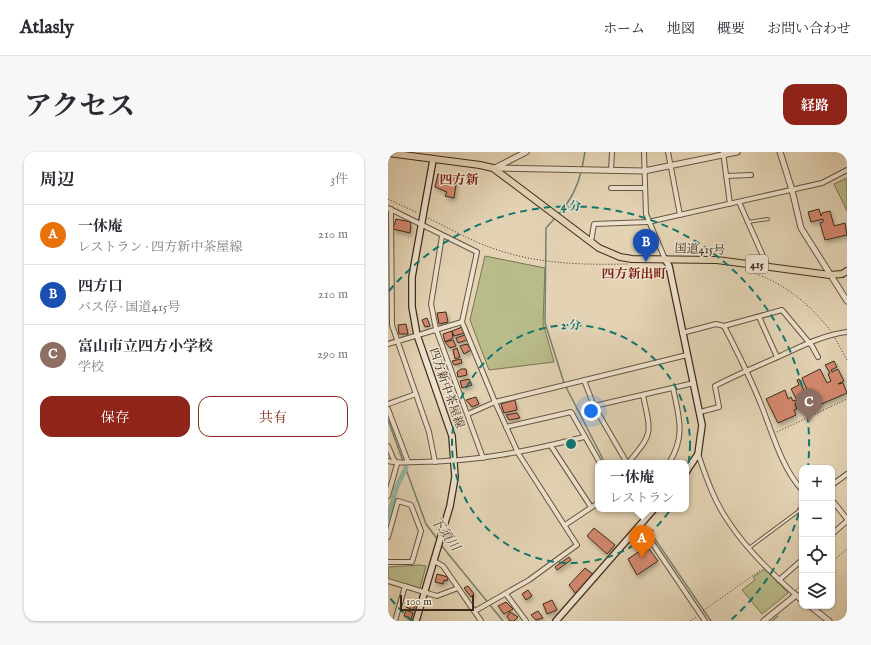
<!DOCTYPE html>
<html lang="ja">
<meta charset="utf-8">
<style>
body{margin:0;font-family:"IM FELL English","Noto Serif JP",serif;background:#f7f7f7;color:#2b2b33}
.controls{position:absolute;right:12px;bottom:12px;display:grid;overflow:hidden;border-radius:8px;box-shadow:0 1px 3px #0004}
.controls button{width:36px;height:36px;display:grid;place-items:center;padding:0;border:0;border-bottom:1px solid #e1e1e2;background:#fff;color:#2b2b33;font:20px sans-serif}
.scale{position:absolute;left:12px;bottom:10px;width:74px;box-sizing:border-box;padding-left:4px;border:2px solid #3e2c1b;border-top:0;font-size:11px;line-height:14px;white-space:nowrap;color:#3e2c1b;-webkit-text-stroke:3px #ede2ce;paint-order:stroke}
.you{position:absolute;left:203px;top:259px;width:14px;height:14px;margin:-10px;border:3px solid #fff;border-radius:50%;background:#1a73e8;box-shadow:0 0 0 6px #1a73e833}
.badge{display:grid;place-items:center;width:26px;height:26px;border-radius:50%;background:#8f2418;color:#fff;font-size:13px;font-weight:700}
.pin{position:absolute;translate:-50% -33px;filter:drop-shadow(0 1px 2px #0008)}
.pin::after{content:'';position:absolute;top:21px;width:14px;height:12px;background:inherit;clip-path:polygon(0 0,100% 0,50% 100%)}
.popup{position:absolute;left:207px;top:308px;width:94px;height:52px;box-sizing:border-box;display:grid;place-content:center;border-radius:8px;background:#fff;filter:drop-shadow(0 1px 3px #0005);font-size:13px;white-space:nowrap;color:#7c7c81}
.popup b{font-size:15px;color:#2b2b33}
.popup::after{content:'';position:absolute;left:50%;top:100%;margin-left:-8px;border:8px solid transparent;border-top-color:#fff}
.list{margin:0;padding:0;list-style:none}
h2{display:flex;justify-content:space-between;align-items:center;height:52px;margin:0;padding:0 16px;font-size:17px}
h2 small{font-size:13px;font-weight:400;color:#7c7c81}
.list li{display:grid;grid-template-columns:26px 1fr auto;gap:12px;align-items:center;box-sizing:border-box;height:60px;padding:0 16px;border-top:1px solid #e1e1e2}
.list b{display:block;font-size:15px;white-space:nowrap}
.list p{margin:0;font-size:13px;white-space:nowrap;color:#7c7c81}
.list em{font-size:13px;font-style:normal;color:#7c7c81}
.actions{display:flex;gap:8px;padding:12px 16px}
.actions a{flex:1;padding:9px 0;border:1px solid #8f2418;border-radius:12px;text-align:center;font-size:14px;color:#8f2418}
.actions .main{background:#8f2418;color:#fff}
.icon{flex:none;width:22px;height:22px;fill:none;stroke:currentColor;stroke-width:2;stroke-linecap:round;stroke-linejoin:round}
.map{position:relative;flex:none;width:459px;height:469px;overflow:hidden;border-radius:12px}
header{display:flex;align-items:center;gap:24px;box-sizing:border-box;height:56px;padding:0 20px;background:#fff;border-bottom:1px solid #e1e1e2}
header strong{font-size:19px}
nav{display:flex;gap:22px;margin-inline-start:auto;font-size:14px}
.intro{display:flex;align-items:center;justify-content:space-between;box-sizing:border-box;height:96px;padding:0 24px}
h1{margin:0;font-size:28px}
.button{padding:10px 18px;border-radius:12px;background:#8f2418;color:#fff;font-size:14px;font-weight:700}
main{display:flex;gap:24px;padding:0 24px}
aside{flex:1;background:#fff;border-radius:12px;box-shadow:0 1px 3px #0004}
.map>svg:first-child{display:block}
.green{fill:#b9bb8a;stroke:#7c7452}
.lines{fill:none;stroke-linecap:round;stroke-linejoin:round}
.stream{stroke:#73816f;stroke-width:1.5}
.canal{stroke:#96b9a7;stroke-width:5}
.building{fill:#d2876d;stroke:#3e2c1b;filter:url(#shadow)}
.service-casing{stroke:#675641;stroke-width:4}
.minor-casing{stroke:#675641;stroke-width:6}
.tertiary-casing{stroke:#675641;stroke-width:7}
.secondary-casing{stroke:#3e2c1b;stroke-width:8}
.trunk-casing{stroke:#3e2c1b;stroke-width:8}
.path{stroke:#3e2c1b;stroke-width:1;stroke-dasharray:1 2;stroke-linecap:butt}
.service{stroke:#ede2ce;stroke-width:2}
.minor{stroke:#ede2ce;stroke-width:4}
.tertiary{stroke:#ede2ce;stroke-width:5}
.secondary{stroke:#ede2ce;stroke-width:5.5}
.trunk{stroke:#e3d3b4;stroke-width:6}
.ring{fill:none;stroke:#0f766e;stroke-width:2;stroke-dasharray:7 5}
.labels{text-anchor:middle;stroke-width:3;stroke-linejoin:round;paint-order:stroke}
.shield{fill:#ede2ce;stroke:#726351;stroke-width:1}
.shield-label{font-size:11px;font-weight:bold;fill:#3e2c1b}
.street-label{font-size:12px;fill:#3e2c1b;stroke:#ede2ce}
.neighbourhood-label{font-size:13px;font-weight:bold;fill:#7a1f14;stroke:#ede2ce}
.water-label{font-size:13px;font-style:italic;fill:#504837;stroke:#ede2ce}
.centre{fill:#0f766e;stroke:#ede2ce;stroke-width:2}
.ring-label{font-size:12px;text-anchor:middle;font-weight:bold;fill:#0f766e;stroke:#ede2ce;stroke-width:3;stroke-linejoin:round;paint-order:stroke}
</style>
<header>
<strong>Atlasly</strong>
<nav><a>ホーム</a><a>地図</a><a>概要</a><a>お問い合わせ</a></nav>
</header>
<div class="intro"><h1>アクセス</h1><a class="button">経路</a></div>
<main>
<aside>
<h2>周辺<small>3件</small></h2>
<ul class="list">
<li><span class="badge" style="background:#e8710a">A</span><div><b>一休庵</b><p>レストラン · 四方新中茶屋線</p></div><em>210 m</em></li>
<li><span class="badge" style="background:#1a4fb4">B</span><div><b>四方口</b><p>バス停 · 国道415号</p></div><em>210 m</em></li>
<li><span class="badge" style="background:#8d6e63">C</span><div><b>富山市立四方小学校</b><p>学校</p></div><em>290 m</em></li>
</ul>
<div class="actions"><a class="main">保存</a><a>共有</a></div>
</aside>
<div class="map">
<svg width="459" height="469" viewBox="0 0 459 469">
<defs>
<filter id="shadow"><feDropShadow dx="1.5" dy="3" stdDeviation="2" flood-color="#0004"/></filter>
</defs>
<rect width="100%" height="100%" fill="#e3d3b4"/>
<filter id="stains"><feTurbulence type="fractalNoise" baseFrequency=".005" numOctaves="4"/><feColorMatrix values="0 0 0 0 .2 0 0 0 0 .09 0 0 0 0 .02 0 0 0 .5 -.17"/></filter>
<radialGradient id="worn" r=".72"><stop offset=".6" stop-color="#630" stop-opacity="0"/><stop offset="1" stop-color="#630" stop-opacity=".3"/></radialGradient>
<g class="green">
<polygon points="459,26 459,59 446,32"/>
<polygon points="97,104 157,116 155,171 166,210 101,218 82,168"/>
<polygon points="32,413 38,414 32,436 0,427 0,415"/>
<polygon points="377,417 400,441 374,462 354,438 367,428 365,425"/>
</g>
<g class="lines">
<g class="stream">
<polyline points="194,16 197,0"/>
<path d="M170 63C182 50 189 37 193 20"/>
<polyline points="167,66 158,76 157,171 176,231"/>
<polyline points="178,235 217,311"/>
<polyline points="0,268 38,372 50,388"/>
<polyline points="247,357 253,366"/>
<polyline points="258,374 323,469"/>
<polyline points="53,393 115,469"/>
<polyline points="384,469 390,464"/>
</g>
<polyline class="canal" points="0,366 9,334 18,316"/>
</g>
<g class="building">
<polygon points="50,22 69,26 66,46 57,44 59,40 47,35"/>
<polygon points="431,57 433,64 434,63 434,61 442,59 446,74 457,71 459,83 437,88 432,71 435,70 435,67 423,70 420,60"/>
<polygon points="8,67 23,70 22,81 5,77"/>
<polygon points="58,160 60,170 51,172 49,161"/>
<polygon points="39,166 42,174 37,175 34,168"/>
<polygon points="18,172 20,182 11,182 10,173"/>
<polygon points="74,175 77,181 66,184 64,179"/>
<polygon points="64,179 65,186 57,190 55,182"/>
<polygon points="77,183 79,188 70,191 68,186"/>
<polygon points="65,188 68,194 62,196 57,190"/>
<polygon points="79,192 83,198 76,202 72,194"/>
<polygon points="69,196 72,205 67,207 65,198"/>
<polygon points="73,207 74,211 66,213 64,209"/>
<polygon points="446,209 449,215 443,218 444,220 450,217 456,229 450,232 455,231 459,241 415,260 410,251 407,252 409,257 406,258 408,263 390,271 378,247 397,238 400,247 403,245 405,249 409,248 403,237 411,233 409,228 411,227 417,241 414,242 416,245 425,241 423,237 419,238 414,226 432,217 439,231 443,229 440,222 442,221 437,213"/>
<polygon points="73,217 78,217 79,223 70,225 69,220"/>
<polygon points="81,227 84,233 74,236 72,229"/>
<polygon points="88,245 91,252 84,255 78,248"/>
<polygon points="127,248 129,258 116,261 113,252"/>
<polygon points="129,261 132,266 121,268 118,263"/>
<polygon points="206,376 227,393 219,402 199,384"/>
<polygon points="259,394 270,409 249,423 240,407"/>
<polygon points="181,405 183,408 169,418 167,415"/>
<polygon points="197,416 206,423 189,443 181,433"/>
<polygon points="49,422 60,425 59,429 56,428 55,432 47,430"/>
<polygon points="80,434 86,442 83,445 76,436"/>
<polygon points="140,438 144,444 138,448 134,442"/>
<polygon points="164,448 169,458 159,462 155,452"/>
<polygon points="20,449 28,451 25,458 18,455"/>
<polygon points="118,450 125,457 116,462 110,454"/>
<polygon points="18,458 25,461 23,467 16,464"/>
<polygon points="150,459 155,466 148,468 143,463"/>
<polygon points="122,460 130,465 126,469 122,469 119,465"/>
</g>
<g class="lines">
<g class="service-casing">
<g id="service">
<polyline points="360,70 380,67"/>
<polyline points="361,396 412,358"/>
</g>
</g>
<g class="minor-casing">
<g id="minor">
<polyline points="256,0 258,62 277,107"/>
<polyline points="280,0 292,63"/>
<polyline points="335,0 342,52"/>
<polyline points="223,19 224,0"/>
<polyline points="338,24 363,23"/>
<polyline points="223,36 257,36"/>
<polyline points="351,50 379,113"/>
<polyline points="0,56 89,100 74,170 107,250 130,301 189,393 141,428 87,459"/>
<polyline points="3,57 4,173 41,280 47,310"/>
<polyline points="54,84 43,152 48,177 95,306"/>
<polyline points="203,90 206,72 260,70 434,31 459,18"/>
<polyline points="371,165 389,205"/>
<path d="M336 174C350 201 363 227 374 255 385 283 394 316 414 338"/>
<polyline points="294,181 328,172 336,174 394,158 424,194 430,205"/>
<polyline points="0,192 74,170"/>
<polyline points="196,228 206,254 239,311"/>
<polyline points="0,252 28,242"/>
<polyline points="206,254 306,231"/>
<polyline points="0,257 20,310"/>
<path d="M312 260 331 255 327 234C348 223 370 214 392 204 414 194 435 183 459 180"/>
<polyline points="80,262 107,250 299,203"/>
<polyline points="118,275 183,260 212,311"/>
<polyline points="0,294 5,306 9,312"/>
<polyline points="163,294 203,355"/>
<path d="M310 302C318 325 326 349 340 369 358 397 383 421 408 443"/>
<path d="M0 309C10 312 19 310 30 310 87 310 141 299 196 285"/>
<path d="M240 311C266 280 263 282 255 243"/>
<path d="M281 311C298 284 291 265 285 236"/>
<polyline points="444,333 459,322"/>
<polyline points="0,344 9,312"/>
<polyline points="444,348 459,367"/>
<polyline points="414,357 412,358 414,361"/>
<polyline points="177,373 210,351"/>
<polyline points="252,373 317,469"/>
<polyline points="444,382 459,369"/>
<polyline points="0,385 10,349 23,353 33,379 24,410 0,410"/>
<polyline points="46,409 55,414 93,469"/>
<polyline points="391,428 414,408"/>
<polyline points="0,429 49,444 70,436"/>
<polyline points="118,442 138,469"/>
<polyline points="7,469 17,434"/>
</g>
</g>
<g class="tertiary-casing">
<g id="tertiary">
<polyline points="392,0 404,38 413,76 459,149"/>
<polyline points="105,16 256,19 349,0"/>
<polyline points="107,16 138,0"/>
<polyline points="422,454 441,469"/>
<polyline points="376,469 408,443 414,448"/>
</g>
</g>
<g class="secondary-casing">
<g id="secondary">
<polyline points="277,107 281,114 314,273 310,302 298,320"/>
<polyline points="28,469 62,354 67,325 64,284 29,183 24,155 24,125 45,8"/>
<polyline points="168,469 266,357"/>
</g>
</g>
<g class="trunk-casing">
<polyline id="trunk" points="0,1 92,13 105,16 211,96 232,105 244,107 329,108 442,123 454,122 459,119"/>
</g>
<g class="path">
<polyline points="0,47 30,61"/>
<path d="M40 66C61 76 81 88 104 96 148 112 193 113 240 112"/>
<path d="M357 118C393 129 419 149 442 178"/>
<polyline points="447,186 459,208"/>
<polyline points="389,280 459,247"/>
<polyline points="444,410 459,397"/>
<polyline points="408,438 414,433"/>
<polyline points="315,459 374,417"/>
<polyline points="302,469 308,465"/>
</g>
<use href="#service" class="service"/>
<use href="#minor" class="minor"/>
<use href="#tertiary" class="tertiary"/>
<use href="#secondary" class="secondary"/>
<use href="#trunk" class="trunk"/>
</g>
<g class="ring">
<circle cx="183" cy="292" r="119"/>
<path d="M414 350A238 238 0 0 1 342 469M24 469A238 238 0 0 1 1 445M1 139A238 238 0 0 1 420 315"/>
</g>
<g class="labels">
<rect class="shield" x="358" y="103" width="22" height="18" rx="3"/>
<g class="shield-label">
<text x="369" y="116">415</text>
</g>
<g class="street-label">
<text transform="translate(312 97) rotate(2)" y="4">国道415号</text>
<text transform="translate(59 236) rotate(71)" y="4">四方新中茶屋線</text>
</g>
<g class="neighbourhood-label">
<text x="71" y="32">四方新</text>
<text x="246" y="126">四方新出町</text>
</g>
<g class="water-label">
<text transform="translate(58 381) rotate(54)" y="5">下須川</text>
</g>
</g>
<circle cx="183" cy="292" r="6" class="centre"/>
<g class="ring-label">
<text x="183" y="58">4 分</text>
<text x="183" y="177">2 分</text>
</g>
<rect width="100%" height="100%" filter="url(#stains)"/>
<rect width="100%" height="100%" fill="url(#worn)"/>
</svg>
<div class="controls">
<button>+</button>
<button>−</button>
<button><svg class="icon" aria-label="locate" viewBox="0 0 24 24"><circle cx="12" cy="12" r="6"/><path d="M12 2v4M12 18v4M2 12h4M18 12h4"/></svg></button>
<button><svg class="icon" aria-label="layers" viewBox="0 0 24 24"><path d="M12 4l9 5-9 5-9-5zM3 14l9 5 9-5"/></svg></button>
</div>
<div class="scale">100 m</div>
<div class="you"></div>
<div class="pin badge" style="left:254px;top:406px;background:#e8710a">A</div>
<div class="popup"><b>一休庵</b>レストラン</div>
<div class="pin badge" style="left:258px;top:110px;background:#1a4fb4">B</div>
<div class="pin badge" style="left:421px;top:270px;background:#8d6e63">C</div>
</div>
</main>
